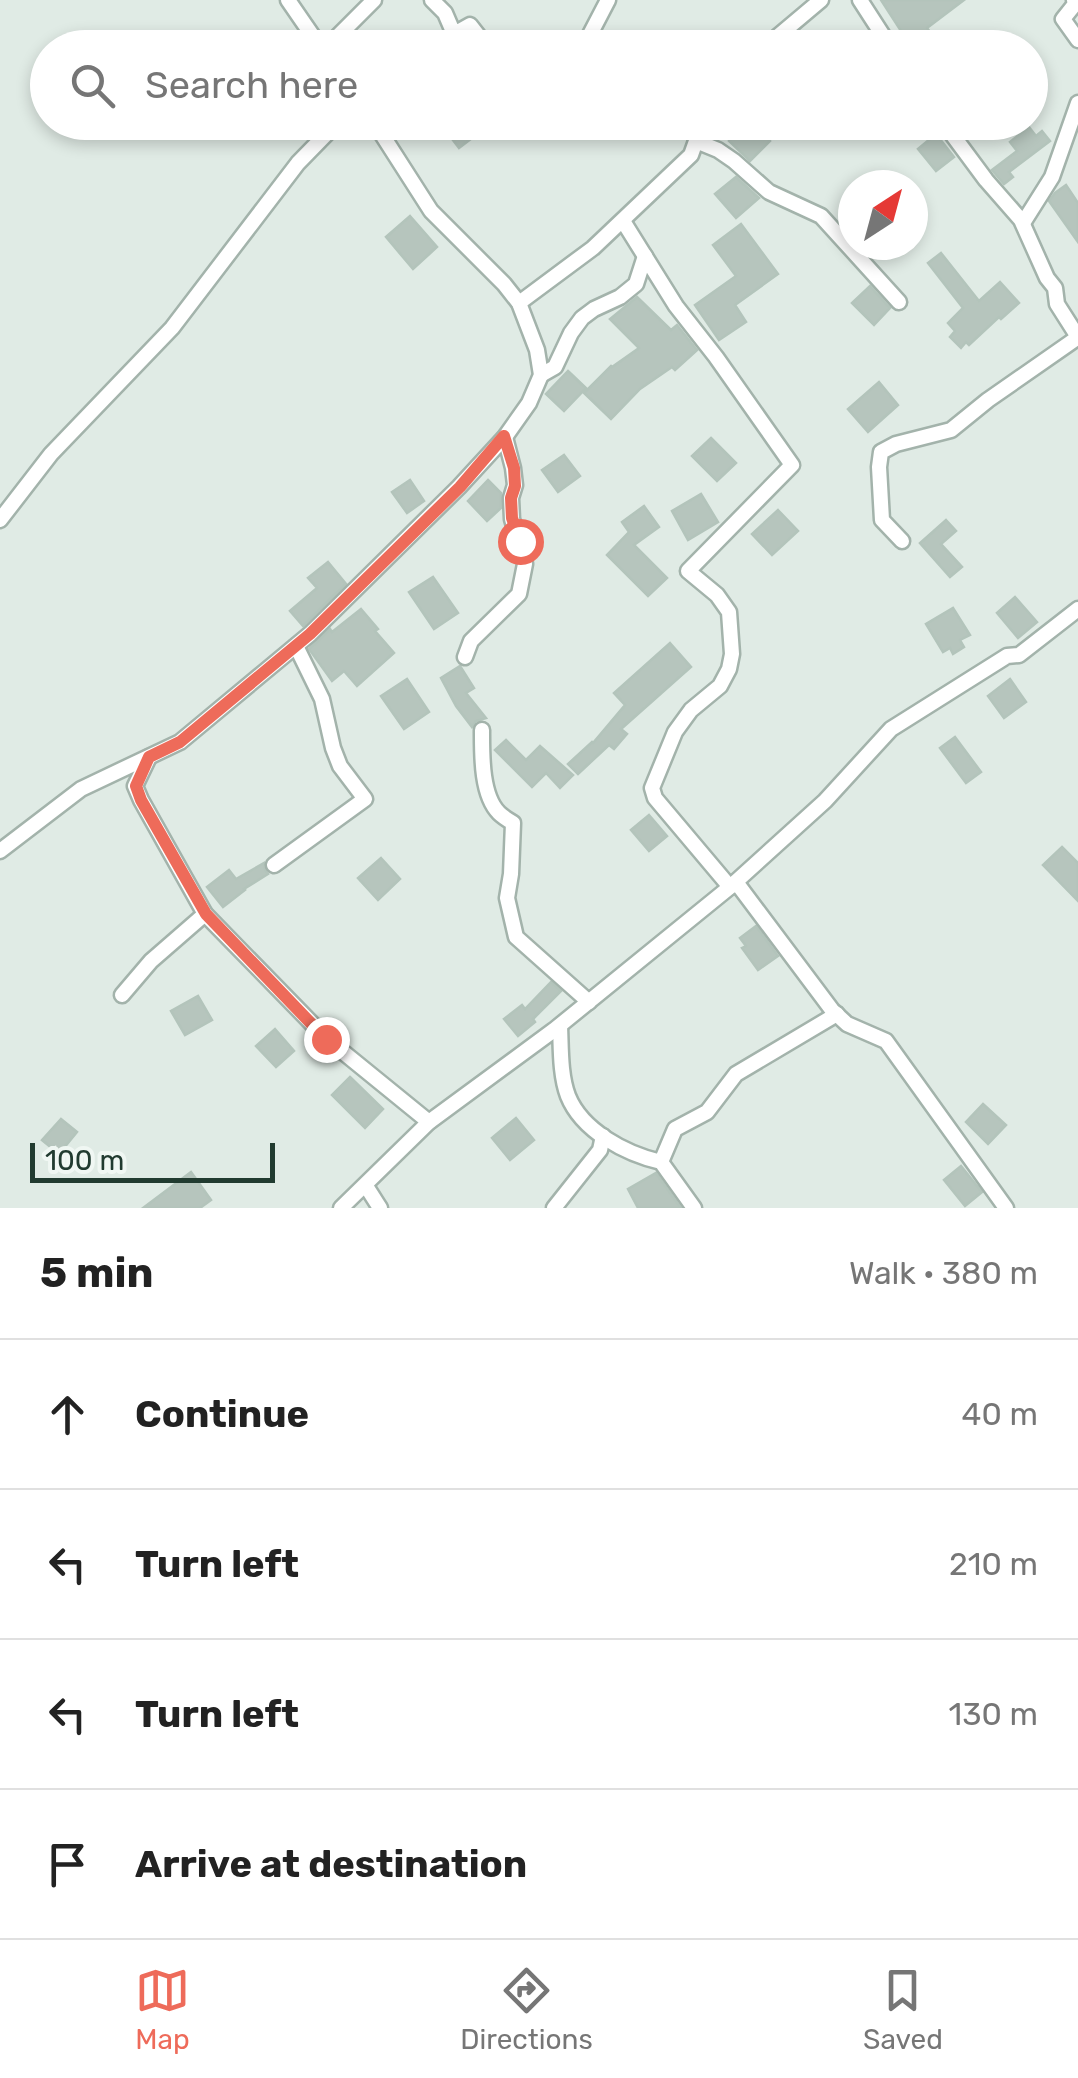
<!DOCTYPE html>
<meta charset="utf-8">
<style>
body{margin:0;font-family:Rubik,sans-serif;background:#f2f2f2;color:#222}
.compass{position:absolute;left:838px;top:170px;width:90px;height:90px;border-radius:50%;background:#fff;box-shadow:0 5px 15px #0003;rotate:36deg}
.scale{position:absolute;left:30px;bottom:25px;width:245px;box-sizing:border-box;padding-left:10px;border:5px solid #213b30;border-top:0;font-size:28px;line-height:35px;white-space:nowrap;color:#213b30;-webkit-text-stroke:8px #f0f7f3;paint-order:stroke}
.stop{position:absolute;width:30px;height:30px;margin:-22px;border:8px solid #ee6b5a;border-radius:50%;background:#fff}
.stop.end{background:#ee6b5a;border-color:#fff;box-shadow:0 2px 10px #0008}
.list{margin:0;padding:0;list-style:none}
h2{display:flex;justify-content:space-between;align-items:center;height:130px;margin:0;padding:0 40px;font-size:42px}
h2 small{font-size:32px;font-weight:400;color:#767676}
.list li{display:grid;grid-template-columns:65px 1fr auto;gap:30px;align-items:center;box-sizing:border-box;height:150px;padding:0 40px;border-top:2px solid #e0e0e0}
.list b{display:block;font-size:38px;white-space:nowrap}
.list em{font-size:32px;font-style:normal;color:#767676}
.icon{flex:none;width:55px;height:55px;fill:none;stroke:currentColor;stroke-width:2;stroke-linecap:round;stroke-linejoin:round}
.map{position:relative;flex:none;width:1078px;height:1208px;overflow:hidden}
.search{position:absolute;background:#fff;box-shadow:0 5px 15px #0003;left:30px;right:30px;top:30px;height:110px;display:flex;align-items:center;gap:25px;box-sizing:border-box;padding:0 35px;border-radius:55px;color:#767676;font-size:38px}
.sheet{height:730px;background:#fff}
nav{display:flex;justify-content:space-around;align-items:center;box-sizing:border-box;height:140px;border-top:2px solid #e0e0e0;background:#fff;font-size:28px;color:#767676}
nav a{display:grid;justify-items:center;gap:5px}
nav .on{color:#ee6b5a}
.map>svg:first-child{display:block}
.building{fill:#b6c5bd;stroke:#b3c4bb;stroke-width:2.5}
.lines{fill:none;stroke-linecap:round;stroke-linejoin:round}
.street-casing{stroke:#a3b3ab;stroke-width:19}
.street{stroke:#fff;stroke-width:14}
.route{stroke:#ee6b5a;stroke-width:12}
</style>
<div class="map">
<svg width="1078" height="1208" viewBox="0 0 1078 1208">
<rect width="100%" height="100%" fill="#e0ebe5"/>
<g class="building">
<polygon points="881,0 964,0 927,28 942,48 912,48"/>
<polygon points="457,122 473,122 480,132 459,148 446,131"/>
<polygon points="746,122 751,122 770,141 750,161 729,141"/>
<polygon points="1029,127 1036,136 1042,131 1050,141 1009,172 1013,177 1004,184 992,170 1017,151 1010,142"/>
<polygon points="936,134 954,157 936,171 918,149"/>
<polygon points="736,177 759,198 736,218 715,194"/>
<polygon points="1066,185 1078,203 1078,242 1049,201 1055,193"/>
<polygon points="410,216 437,247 413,269 386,237"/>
<polygon points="741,224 778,274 735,305 746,322 719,340 695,305 736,276 713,245"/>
<polygon points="941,253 979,301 1000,282 1019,303 1001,319 999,317 969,345 966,342 961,348 950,337 955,331 948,323 963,308 928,263"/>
<polygon points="870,286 890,308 874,325 852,303"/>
<polygon points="637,297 671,330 677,325 697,350 675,370 672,367 640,389 611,419 584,393 611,366 612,367 639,348 610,319"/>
<polygon points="568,371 586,388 564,411 546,394"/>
<polygon points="879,382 898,405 868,432 848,409"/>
<polygon points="711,438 736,463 717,481 692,456"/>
<polygon points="564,455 580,476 558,492 542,470"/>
<polygon points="410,480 424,501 407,513 392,492"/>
<polygon points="488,480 501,493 501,508 487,521 468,501"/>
<polygon points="701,494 718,522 688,540 672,511"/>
<polygon points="644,506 659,527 634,545 667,578 648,596 607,555 629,532 622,522"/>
<polygon points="778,510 798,531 772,555 752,534"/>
<polygon points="946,520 956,531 941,544 962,567 950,577 920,543"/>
<polygon points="328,562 346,584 303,626 290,611 317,588 308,578"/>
<polygon points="433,577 458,613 434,629 409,592"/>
<polygon points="1015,597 1037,622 1018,638 997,613"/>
<polygon points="953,608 970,635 960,640 964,647 953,654 950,648 943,652 926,624"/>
<polygon points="361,609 378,629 375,631 394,653 357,686 344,671 332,681 309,649 330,629 332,632"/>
<polygon points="670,643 691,667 621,729 627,734 614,749 609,745 578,774 568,764 592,742 593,743 625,705 614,693"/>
<polygon points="460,666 474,688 466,693 486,718 476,721 472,727 456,706 441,678"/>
<polygon points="407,679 429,712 404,729 381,696"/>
<polygon points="1010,679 1026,702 1004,718 988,696"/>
<polygon points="955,737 981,772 966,783 940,748"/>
<polygon points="506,740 526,760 540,746 573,775 560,788 546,773 532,787 495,750"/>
<polygon points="649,815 667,836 649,851 631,830"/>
<polygon points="1062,847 1078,863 1078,901 1043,865"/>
<polygon points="381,858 400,879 378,900 358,878"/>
<polygon points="264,863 265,870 268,874 244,889 245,890 223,907 207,887 229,870 236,879"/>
<polygon points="756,926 778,956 758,970 742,948 746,946 740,938"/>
<polygon points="551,982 561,991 533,1019 535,1022 518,1036 504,1019 522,1005 525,1009"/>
<polygon points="198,996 212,1020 185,1035 171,1011"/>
<polygon points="275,1029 294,1051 276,1067 256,1046"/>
<polygon points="350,1077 383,1109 365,1128 332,1095"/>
<polygon points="983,1104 1006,1125 988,1144 966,1122"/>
<polygon points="516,1118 534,1140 510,1160 492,1138"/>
<polygon points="61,1119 77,1132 59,1154 42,1140"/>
<polygon points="961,1166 982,1192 965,1206 944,1180"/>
<polygon points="191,1172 211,1200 200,1208 143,1208"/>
<polygon points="656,1173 681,1208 638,1208 628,1189"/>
</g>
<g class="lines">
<g class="street-casing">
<g id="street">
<polyline points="288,0 321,48"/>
<polyline points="432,0 445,13 454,34 470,25 488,48"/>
<polyline points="860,0 891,48"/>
<polyline points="1074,0 1075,4 1063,19 1078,40"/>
<polyline points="326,48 374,0"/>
<polyline points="583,48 608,0"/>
<polyline points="764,48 821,0"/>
<polyline points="943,122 986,180 1021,220 1047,278 1055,288 1057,304 1078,337"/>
<polyline points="696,141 718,150 734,161 769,192 821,216 899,302"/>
<polyline points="623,221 676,306 716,357 792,465 688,571 717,595 729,612 732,654 729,669 720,686 691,710 675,732 652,788 655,798 730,887"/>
<polyline points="1023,223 1052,177 1078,103"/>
<polyline points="519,303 593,248 691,155 696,141 698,122"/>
<polyline points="541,375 555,367 571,333 582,318 594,309 620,297 636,284 645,256"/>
<polyline points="0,520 51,454 172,328 298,163 338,122"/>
<polyline points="902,541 882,520 879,467 881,452 896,444 951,430 988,400 1077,338"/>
<polyline points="465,657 471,641 519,594 525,564 512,519 511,498 515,485 513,468 505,437"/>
<path d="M482 730C482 754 481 795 499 813 503 817 508 820 513 823L511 874 507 898 516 937 589 1002"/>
<polyline points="149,757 135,786 141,800 205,914 327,1039 429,1122"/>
<polyline points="0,851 81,789 180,742 310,634 459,487 505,437 529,403 541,375 537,350 519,303 504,284 431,211 374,122"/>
<polyline points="274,865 365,799 340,766 333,748 322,699 296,646"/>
<polyline points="736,882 832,1010 847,1024 886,1041 1006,1208"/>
<polyline points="122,995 151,961 205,914"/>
<path d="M560 1026C561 1048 560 1075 568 1096 582 1131 626 1154 661 1162L694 1208"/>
<polyline points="661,1162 675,1129 707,1112 736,1074 837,1014"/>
<polyline points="366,1186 380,1208"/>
<polyline points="341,1208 429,1122 554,1030 730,887 825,801 891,729 1007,656 1019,655 1078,609"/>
<polyline points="554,1208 600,1150 603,1136"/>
</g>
</g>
<use href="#street" class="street"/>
</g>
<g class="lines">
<polyline class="route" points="326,1039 206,914 141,800 136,786 149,757 180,742 310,634 460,487 504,436 514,468 515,486 511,498 512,518 520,541"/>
</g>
</svg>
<svg class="compass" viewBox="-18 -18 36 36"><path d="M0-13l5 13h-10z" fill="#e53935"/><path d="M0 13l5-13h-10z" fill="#767676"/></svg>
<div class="scale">100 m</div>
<div class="stop" style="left:520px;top:541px"></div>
<div class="stop end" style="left:326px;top:1039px"></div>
<div class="search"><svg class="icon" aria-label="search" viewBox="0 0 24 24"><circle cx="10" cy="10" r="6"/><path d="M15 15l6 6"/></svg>Search here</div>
</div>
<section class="sheet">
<h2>5 min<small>Walk · 380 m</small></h2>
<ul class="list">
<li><svg class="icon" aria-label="ahead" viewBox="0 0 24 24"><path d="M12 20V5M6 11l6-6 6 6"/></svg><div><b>Continue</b></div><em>40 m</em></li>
<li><svg class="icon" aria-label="left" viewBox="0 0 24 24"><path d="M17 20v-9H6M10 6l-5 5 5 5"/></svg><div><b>Turn left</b></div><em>210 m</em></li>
<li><svg class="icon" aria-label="left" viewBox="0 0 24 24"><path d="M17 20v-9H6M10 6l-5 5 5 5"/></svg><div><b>Turn left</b></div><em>130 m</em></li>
<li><svg class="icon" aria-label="arrive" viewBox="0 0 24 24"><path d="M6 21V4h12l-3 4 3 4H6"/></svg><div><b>Arrive at destination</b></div></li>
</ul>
</section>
<nav>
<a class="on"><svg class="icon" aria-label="map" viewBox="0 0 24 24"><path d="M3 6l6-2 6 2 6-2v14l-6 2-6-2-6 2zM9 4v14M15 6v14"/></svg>Map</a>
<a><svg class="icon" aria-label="directions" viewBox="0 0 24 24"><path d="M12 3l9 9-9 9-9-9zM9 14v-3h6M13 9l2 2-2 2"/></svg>Directions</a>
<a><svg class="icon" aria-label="saved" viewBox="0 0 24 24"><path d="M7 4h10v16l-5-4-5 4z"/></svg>Saved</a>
</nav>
